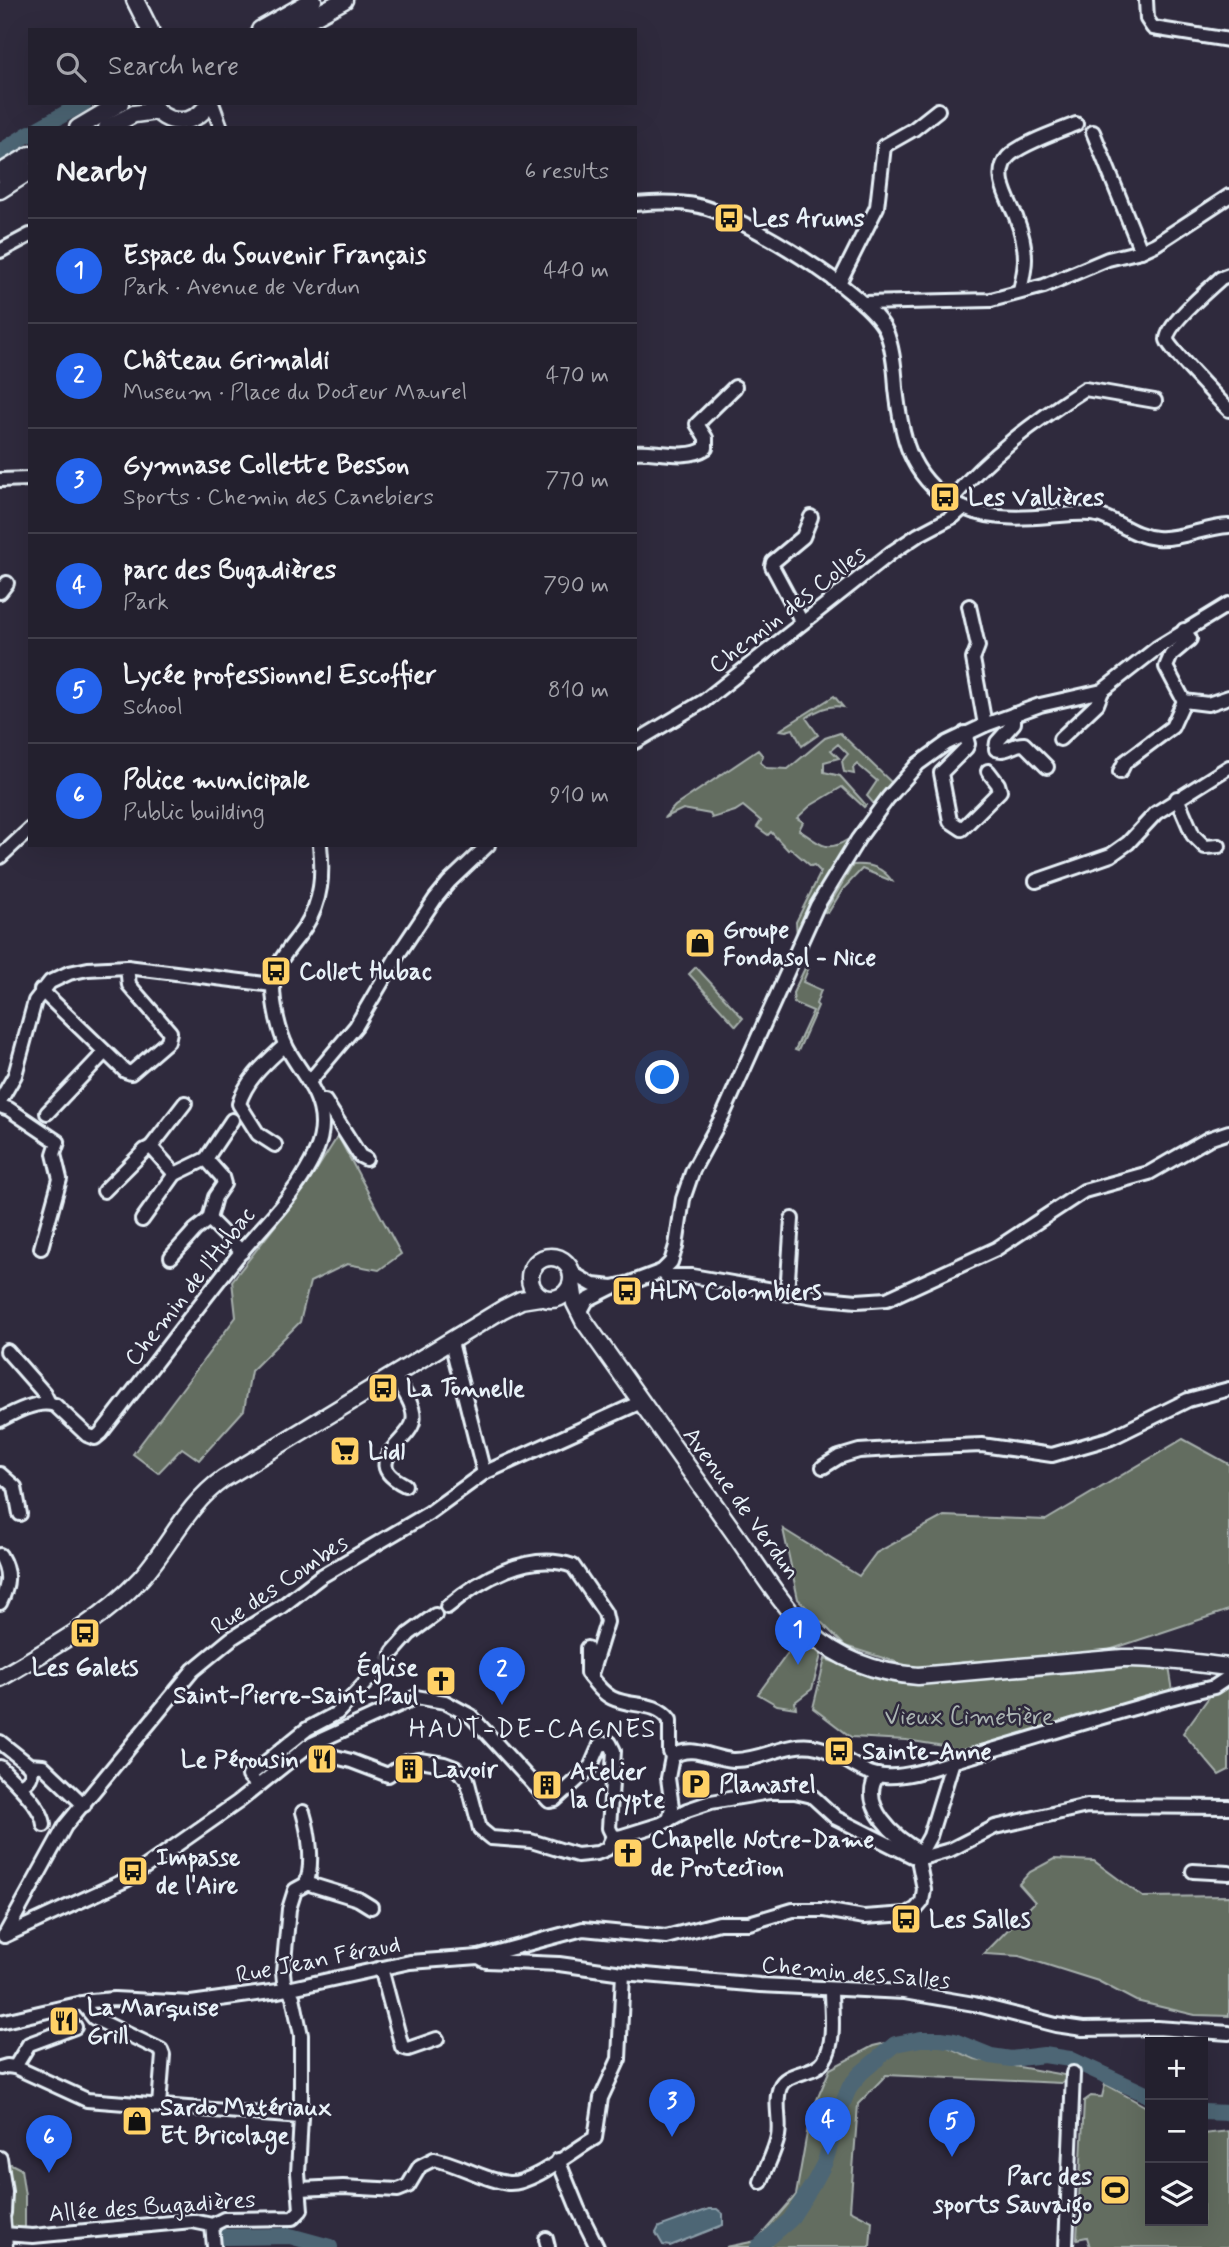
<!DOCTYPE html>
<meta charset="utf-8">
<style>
body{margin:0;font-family:Mynerve,sans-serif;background:#2f2d3a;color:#f1f3f6}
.controls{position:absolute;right:21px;bottom:21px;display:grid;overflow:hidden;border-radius:0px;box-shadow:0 7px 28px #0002}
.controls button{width:63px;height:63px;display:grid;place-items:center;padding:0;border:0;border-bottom:2px solid #403e4a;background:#23202e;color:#f1f3f6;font:35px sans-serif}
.you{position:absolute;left:663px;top:1078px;width:24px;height:24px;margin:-18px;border:5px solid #fff;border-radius:50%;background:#1a73e8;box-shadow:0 0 0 10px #1a73e833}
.badge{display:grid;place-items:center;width:46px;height:46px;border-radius:50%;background:#2563eb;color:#fff;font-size:23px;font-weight:700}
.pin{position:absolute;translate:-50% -58px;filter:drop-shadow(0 2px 4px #0008)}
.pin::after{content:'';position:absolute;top:37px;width:24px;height:21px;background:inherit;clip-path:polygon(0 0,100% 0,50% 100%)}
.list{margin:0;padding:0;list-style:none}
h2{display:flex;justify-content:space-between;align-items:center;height:91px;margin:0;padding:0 28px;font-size:30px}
h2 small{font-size:23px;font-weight:400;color:#a3a3aa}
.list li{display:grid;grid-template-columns:46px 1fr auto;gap:21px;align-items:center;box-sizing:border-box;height:105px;padding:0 28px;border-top:2px solid #403e4a}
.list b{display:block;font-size:26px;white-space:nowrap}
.list p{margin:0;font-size:23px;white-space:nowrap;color:#a3a3aa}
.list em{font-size:23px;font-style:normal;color:#a3a3aa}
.icon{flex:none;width:38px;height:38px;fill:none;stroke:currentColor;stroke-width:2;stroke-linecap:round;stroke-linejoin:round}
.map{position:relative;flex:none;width:1229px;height:2247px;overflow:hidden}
.search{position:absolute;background:#23202e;box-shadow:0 7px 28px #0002;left:28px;top:28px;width:609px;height:77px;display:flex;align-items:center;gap:18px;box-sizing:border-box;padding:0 24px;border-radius:0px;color:#a3a3aa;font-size:26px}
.panel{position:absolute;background:#23202e;box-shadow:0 7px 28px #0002;left:28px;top:126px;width:609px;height:721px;border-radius:0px}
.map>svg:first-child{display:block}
.green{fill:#636d61;stroke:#a6afac;stroke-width:2}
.water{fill:#4d6675;stroke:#8b9ea9;stroke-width:2}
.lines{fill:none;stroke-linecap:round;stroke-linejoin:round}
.river{stroke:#4d6675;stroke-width:16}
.minor-tunnel{stroke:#4b4859;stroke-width:12;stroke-dasharray:12 6;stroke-linecap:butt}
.minor-casing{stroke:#e8f1f8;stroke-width:18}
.major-casing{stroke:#e8f1f8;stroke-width:21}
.minor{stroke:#2f2a3d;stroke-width:12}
.major{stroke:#2f2a3d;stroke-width:16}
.labels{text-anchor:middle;stroke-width:5;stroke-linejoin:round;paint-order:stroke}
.poi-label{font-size:24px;font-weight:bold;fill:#e8f1f8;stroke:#2f2a3d;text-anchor:start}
.street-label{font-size:24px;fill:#e8f1f8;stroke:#2f2a3d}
.park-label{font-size:24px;fill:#acb6b4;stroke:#2f2a3d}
.neighbourhood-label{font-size:26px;letter-spacing:2px;fill:#e8f1f8;stroke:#2f2a3d}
</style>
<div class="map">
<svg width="1229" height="2247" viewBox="0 0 1229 2247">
<rect width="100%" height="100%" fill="#2f2a3d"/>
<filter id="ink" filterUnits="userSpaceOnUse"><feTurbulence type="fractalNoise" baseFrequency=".0143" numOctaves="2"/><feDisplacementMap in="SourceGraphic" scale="14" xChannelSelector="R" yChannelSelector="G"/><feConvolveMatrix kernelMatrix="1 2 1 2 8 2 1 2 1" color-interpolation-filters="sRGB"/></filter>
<g filter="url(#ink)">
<g class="green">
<path d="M834 696 843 707C829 704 817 710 806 718L818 735 802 746 793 729 786 731 780 730Z"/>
<path d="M840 733 892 783 874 804 867 796 877 781 857 764 853 768 854 774 844 772 842 761 848 754 838 744 831 750 839 758 824 762V772L840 776 866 805 864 807 842 787 810 806 797 818 803 822 799 830C818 842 825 854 847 840L849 842 835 863 797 936 796 922 821 872 814 865 811 866 790 848 788 850 771 832 768 835 757 827 761 821 743 806 735 811 712 818 710 814 683 809 664 818 675 806 758 750 763 756 760 762 767 768 788 769 825 738Z"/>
<path d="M853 865C871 864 882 867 892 881L862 869 843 889 828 913 825 912Z"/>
<polygon points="806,966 809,967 803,982 821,990 816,1004 818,1006 798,1051 795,1050 813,1011 794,1003 793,993"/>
<polygon points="696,967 743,1018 736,1026 689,974"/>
<polygon points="338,1136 401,1254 379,1270 347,1264 310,1282 300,1322 251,1371 244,1410 199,1460 182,1448 158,1473 133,1454 236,1317 232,1281 307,1185"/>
<polygon points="1183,1439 1229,1464 1229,1610 1091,1656 964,1662 915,1668 845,1646 798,1599 783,1529 859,1576 876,1553 944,1516 1046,1520"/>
<polygon points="801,1635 821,1655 812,1689 795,1702 796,1708 777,1705 758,1694"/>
<polygon points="825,1659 854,1669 917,1683 1044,1675 1143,1666 1169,1667 1173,1691 971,1753 952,1754 950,1747 906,1740 851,1737 813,1708"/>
<polygon points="1229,1681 1229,1770 1219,1775 1183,1733 1212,1693"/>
<polygon points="1054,1859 1094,1861 1143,1897 1229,1896 1229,2016 1195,2015 1136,2001 1098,1981 1019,1956 984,1954 1035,1902 1019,1884 1030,1872"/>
<polygon points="920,2035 975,2059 1070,2076 1061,2083 886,2075 858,2104 850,2210 872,2221 870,2247 726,2247 756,2241 796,2195 810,2116 830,2069 873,2046"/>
<polygon points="1105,2084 1150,2109 1150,2221 1203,2221 1203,2134 1229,2131 1229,2247 1090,2247 1087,2237 1077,2239 1084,2101 1091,2096 1102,2097"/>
<polygon points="11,2164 21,2169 25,2196 25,2230 10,2230 10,2194 6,2165"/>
</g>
<polygon class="water" points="709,2209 717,2209 723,2214 723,2225 670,2246 663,2245 656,2233 659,2227"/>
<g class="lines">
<g class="river">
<polyline points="39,128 84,103"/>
<polyline points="0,152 30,133"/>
<polyline points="1203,2112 1229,2113"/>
<polyline points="224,2237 290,2236 330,2247"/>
<polyline points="758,2247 790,2220 815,2181 825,2162 842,2105 850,2086 861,2073 895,2044 921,2039 941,2039 954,2041 991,2056 1011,2059 1044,2055 1070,2059 1150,2096"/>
</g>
<polyline class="minor-tunnel" points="373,1675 393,1652"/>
<g class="minor-casing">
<g id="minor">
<polyline points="1146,0 1147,19 1153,28 1229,40"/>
<polyline points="212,103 221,128"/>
<polyline points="1093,132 1141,251"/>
<path d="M635 204C656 202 678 201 699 206 741 215 868 292 886 331 893 348 895 369 896 388 901 435 909 475 952 502 981 520 1016 519 1049 516 1064 515 1082 512 1097 515 1117 520 1133 536 1156 538 1180 540 1205 527 1229 526"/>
<polyline points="0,251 30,235"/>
<path d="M1229 275 1221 278C1209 289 1166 325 1167 340 1167 346 1220 401 1229 410"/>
<polyline points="839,283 877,207 884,146 914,129 938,110"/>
<path d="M1020 291C1022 281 1025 270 1025 259 1025 246 1021 230 1016 217 1009 200 992 175 1008 157 1020 144 1059 131 1076 124"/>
<polyline points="863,303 991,300 1044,286 1108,259 1141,251 1156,244 1229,196"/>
<path d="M635 452C657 450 686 461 706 448V438L697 424 735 387"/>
<polyline points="0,480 30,479"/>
<path d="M950 501C989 455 1035 421 1085 389L1155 401"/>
<polyline points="0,592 7,583"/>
<polyline points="969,606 978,646 973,659 985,725"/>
<polyline points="802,622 772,566 773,562 803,537 811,517"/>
<polyline points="1184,630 1190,639 1171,655 1166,667 1184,701 1208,704 1229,697"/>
<path d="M1014 714V723L997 742 996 749C1007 753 1014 743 1024 744L1047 767"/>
<polyline points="965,733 968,744 966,748 941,773 950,821 962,829 1000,791 998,784 988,771"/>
<polyline points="1060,739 1097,704 1102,691"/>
<polyline points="635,742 704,701 891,553 918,535 954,516 963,508"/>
<polyline points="1120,772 1125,762 1172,727 1184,701"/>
<polyline points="1177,798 1193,835 1205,847 1219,846"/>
<polyline points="0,857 30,829"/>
<polyline points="1036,881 1111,855 1128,843 1156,813 1229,767"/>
<polyline points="41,990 125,1071 131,1073 168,1041 170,1032 129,985 127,967"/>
<polyline points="309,1082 356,1026 399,953 435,899 449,882 488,845"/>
<polyline points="0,1101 15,1075 35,1001 50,982 69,973 88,969 127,967 273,985"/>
<polyline points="318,1101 325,1101 360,1156 366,1159"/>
<polyline points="0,1106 9,1109 58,1142 54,1154 60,1179 41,1248"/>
<polyline points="47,1113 105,1052"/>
<path d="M275 1145 258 1134 239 1104C246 1079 267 1062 285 1045"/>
<polyline points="206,1159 222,1177 224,1184 215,1197 209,1219"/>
<polyline points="175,1174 151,1147 185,1103"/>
<polyline points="104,1191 145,1150 151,1147"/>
<polyline points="142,1220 175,1174 206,1159 232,1120"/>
<polyline points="171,1257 195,1230 209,1219 242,1252"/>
<polyline points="662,1271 666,1276 692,1276 814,1297 857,1301 887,1299 996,1249 1084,1191 1149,1173 1208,1139 1229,1132"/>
<polyline points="572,1273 593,1285 613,1287 630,1283 662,1271 671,1262 676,1246 683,1199 693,1170 723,1115 817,906 858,839 888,798 918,764 947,743 985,725 1040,705 1102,691 1157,648 1229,604"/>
<polyline points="787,1294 792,1219"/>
<polyline points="580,1313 587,1300 613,1287"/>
<polyline points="451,1342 484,1473"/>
<polyline points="7,1351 44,1393 49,1403"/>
<path d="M394 1376C401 1388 417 1407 413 1422 408 1443 359 1462 405 1485"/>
<path d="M0 1420C14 1412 39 1399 55 1405L87 1435 95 1438 101 1433C148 1373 193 1312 241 1252 261 1228 285 1205 302 1178 312 1162 322 1144 322 1124 322 1093 301 1074 287 1048 279 1032 273 1005 273 986 273 962 293 946 305 927 322 901 323 874 320 845"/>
<polyline points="823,1467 839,1457 859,1451 908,1448 982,1445 1052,1455 1111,1438 1188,1400 1229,1389"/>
<polyline points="0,1474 15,1487 20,1514"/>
<path d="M0 1555C10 1572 9 1585 0 1603"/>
<path d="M447 1607C479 1580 529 1550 573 1566L605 1613 607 1622 590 1677"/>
<path d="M587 1648V1673C594 1682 602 1693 612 1698 632 1708 655 1700 670 1720V1752L672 1757 668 1778 672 1807 669 1820"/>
<polyline points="393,1652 409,1634 435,1615"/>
<polyline points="0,1742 29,1765 43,1766 84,1805"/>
<polyline points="308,1746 315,1747 324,1754 351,1761 388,1775 407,1762 420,1760 444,1764 455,1768 467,1779 480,1829 491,1838 531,1841 577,1855 597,1853 607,1849 613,1836"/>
<path d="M672 1757C691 1743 713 1759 733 1760 762 1761 788 1740 817 1747 840 1752 860 1775 885 1776 912 1778 942 1764 968 1757 1050 1734 1131 1706 1214 1687L1229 1677"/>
<path d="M0 1767C13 1780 43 1807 44 1825"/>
<path d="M878 1775C857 1805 896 1839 921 1852"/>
<path d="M19 1786C29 1782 35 1775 29 1765"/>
<polyline points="258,1786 249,1776 307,1729 337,1713 373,1675"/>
<polyline points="613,1836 619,1837 661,1824 687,1810 711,1802 770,1792 795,1792 812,1796 836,1818 912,1856 925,1857 950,1850 995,1827 1087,1806 1229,1807"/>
<polyline points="1193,1871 1229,1873"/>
<polyline points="306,1883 358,1899 371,1907"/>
<polyline points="5,1935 65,1826 193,1670 232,1638 281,1607 320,1577 429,1513 484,1473 641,1402"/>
<polyline points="4,1936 128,1879 238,1802 308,1746 416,1697 445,1702 471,1716 549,1801 555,1800 590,1768 600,1745 610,1743 614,1751 609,1828 613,1836"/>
<polyline points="479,1957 486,1961 559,1964 623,1973 760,1985 904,1992 974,2004 1056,2025 1083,2029 1157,2028 1229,2033"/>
<polyline points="381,1968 402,2047 408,2049 437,2039"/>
<polyline points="82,2003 94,2018 161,2050 163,2055 159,2105"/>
<polyline points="0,2022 91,2001 114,1999 191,2003 278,1991 410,1962 479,1957 583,1929 666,1937 719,1923 749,1923 793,1910 824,1910 864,1917 907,1914 916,1909 922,1902 924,1889 919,1864 920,1854 930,1836 953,1761"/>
<polyline points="15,2067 29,2044 75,2027"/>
<polyline points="0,2068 7,2066 15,2067 87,2100 301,2117"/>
<polyline points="0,2158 5,2192 4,2213"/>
<polyline points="558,2160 578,2209 597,2247"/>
<path d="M761 2182C766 2167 775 2152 778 2136 781 2121 774 2102 780 2087 786 2071 815 2075 824 2060 836 2042 831 2011 831 1990"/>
<path d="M300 2189 343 2187 398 2190 408 2186 420 2166 434 2159C459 2164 483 2180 508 2183 532 2185 573 2150 595 2138L601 2098 619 2059 623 1973"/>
<polyline points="212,2225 214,2247"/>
<path d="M3 2234 33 2236 192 2221 212 2225 224 2219 293 2218 301 2210 298 2173 301 2117V2035L293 1997 284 1982 283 1972 289 1909 295 1890 306 1884C314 1864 309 1832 303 1812"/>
<polyline points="546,2239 548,2247"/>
<polyline points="1066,2247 1073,2073"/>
</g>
</g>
<g class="major-casing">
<g id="major">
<polyline points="135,0 150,30"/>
<polyline points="260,30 313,0"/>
<polyline points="289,30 344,0"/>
<path d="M151 103C165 127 195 127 209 103"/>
<polyline points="78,128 120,103"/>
<polyline points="107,128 134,114 156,111"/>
<polyline points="0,173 30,155"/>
<polyline points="0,190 30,171"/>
<circle cx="551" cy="1278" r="21"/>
<path d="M572 1283 575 1303 584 1321C634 1391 683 1461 733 1531 756 1563 782 1607 810 1633 840 1660 879 1673 918 1676L1123 1658C1158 1657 1194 1663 1229 1667"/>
<path d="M0 1678C49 1649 102 1621 141 1578 170 1546 186 1505 223 1479L503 1309 521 1300 540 1297"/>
<polyline points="0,2204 4,2247"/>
</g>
</g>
<use href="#minor" class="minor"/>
<use href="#major" class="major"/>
</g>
</g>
<defs>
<g id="bus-square" transform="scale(1.575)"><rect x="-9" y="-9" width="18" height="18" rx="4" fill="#ffd166" stroke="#2f2a3d"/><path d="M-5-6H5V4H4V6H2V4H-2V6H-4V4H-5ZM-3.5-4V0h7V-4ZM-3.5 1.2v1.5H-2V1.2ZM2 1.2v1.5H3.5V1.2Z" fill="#111"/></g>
<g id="shop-square" transform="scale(1.575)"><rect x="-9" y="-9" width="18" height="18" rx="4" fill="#ffd166" stroke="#2f2a3d"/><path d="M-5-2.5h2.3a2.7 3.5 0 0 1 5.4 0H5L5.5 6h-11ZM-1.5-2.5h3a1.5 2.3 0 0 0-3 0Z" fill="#111"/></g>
<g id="supermarket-square" transform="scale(1.575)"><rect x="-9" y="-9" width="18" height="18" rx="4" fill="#ffd166" stroke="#2f2a3d"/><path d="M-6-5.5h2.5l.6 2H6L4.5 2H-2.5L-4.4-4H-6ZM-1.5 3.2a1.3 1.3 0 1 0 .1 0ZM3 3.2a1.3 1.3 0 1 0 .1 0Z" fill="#111"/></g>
<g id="church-square" transform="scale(1.575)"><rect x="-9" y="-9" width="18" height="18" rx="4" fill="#ffd166" stroke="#2f2a3d"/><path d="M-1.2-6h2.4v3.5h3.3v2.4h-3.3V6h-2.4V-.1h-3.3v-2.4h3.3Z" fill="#111"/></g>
<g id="restaurant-square" transform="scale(1.575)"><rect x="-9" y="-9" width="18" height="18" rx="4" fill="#ffd166" stroke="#2f2a3d"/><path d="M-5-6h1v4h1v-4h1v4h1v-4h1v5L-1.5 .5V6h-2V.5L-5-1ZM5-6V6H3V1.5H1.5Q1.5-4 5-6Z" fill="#111"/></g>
<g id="building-square" transform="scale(1.575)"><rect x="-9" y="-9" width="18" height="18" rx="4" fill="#ffd166" stroke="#2f2a3d"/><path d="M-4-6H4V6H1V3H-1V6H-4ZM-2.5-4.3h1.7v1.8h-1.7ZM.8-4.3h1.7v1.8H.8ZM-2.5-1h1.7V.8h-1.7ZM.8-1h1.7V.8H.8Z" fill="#111"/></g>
<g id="parking-square" transform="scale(1.575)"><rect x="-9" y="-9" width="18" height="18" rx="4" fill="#ffd166" stroke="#2f2a3d"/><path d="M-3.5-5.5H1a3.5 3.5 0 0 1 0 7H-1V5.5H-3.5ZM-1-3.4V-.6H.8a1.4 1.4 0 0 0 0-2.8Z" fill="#111"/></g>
<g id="stadium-square" transform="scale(1.575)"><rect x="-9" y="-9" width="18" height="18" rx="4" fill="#ffd166" stroke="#2f2a3d"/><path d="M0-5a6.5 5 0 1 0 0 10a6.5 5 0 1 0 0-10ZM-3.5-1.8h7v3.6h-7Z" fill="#111"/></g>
</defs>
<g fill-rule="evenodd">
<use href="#bus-square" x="729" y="218"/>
<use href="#bus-square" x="945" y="497"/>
<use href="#shop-square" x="700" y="943"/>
<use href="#bus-square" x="276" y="971"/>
<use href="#bus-square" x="627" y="1291"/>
<use href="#bus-square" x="383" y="1388"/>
<use href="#supermarket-square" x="345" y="1451"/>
<use href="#bus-square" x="85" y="1633"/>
<use href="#church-square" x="441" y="1681"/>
<use href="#bus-square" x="839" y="1751"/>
<use href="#restaurant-square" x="322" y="1759"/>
<use href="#building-square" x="409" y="1769"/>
<use href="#parking-square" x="696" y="1784"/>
<use href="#building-square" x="547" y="1785"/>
<use href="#church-square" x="628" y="1853"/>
<use href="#bus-square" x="133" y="1871"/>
<use href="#bus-square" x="906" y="1919"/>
<use href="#restaurant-square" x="64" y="2021"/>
<use href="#shop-square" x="137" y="2121"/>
<use href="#stadium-square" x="1115" y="2190"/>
</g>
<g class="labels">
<g class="poi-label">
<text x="752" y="226">Les Arums</text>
<text x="968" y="505">Les Vallières</text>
<text x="723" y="937">Groupe<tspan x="723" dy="28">Fondasol - Nice</tspan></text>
<text x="299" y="979">Collet Hubac</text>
<text x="650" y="1299">HLM Colombiers</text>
<text x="406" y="1396">La Tonnelle</text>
<text x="368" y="1459">Lidl</text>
<text x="85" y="1675" text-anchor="middle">Les Galets</text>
<text x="418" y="1675" text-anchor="end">Église<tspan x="418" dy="28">Saint-Pierre-Saint-Paul</tspan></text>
<text x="862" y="1759">Sainte-Anne</text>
<text x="299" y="1767" text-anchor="end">Le Pérousin</text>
<text x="432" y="1777">Lavoir</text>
<text x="570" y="1779">Atelier<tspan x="570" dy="28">la Crypte</tspan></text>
<text x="719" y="1792">Planastel</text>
<text x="651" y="1847">Chapelle Notre-Dame<tspan x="651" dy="28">de Protection</tspan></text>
<text x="156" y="1865">Impasse<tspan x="156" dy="28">de l'Aire</tspan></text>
<text x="929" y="1927">Les Salles</text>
<text x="87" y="2015">La Marquise<tspan x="87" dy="28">Grill</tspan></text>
<text x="160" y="2115">Sardo Matériaux<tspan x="160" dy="28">Et Bricolage</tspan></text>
<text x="1092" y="2184" text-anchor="end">Parc des<tspan x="1092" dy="28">sports Sauvaigo</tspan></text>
</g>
<g class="street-label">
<text transform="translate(787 609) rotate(-38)" y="8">Chemin des Colles</text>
<text transform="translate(189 1286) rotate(-52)" y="8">Chemin de l'Hubac</text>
<text transform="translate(742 1503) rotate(54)" y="8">Avenue de Verdun</text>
<text transform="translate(279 1584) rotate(-34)" y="8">Rue des Combes</text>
<text transform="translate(318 1959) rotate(-11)" y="8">Rue Jean Féraud</text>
<text transform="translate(856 1972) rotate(5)" y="8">Chemin des Salles</text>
<text transform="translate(152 2206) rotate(-4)" y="8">Allée des Bugadières</text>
</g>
<g class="park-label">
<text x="969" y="1724">Vieux Cimetière</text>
</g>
<g class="neighbourhood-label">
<text x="533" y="1737">HAUT-DE-CAGNES</text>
</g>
</g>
</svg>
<div class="controls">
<button>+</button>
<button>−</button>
<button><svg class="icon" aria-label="layers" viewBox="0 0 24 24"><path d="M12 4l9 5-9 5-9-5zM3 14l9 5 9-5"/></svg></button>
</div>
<div class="you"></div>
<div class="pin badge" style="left:798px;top:1665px">1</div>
<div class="pin badge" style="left:502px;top:1705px">2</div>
<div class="pin badge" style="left:672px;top:2137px">3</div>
<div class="pin badge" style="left:828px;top:2155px">4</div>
<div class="pin badge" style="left:952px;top:2157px">5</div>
<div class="pin badge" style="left:49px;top:2173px">6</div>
<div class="search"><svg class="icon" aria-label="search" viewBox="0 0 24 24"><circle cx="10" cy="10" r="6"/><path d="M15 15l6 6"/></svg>Search here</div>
<section class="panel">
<h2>Nearby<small>6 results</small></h2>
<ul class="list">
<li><span class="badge">1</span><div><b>Espace du Souvenir Français</b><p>Park · Avenue de Verdun</p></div><em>440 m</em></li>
<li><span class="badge">2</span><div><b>Château Grimaldi</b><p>Museum · Place du Docteur Maurel</p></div><em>470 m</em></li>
<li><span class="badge">3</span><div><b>Gymnase Collette Besson</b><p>Sports · Chemin des Canebiers</p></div><em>770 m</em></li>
<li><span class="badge">4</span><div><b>parc des Bugadières</b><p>Park</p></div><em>790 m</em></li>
<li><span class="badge">5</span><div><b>Lycée professionnel Escoffier</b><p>School</p></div><em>810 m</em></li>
<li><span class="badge">6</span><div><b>Police municipale</b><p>Public building</p></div><em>910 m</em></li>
</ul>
</section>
</div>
